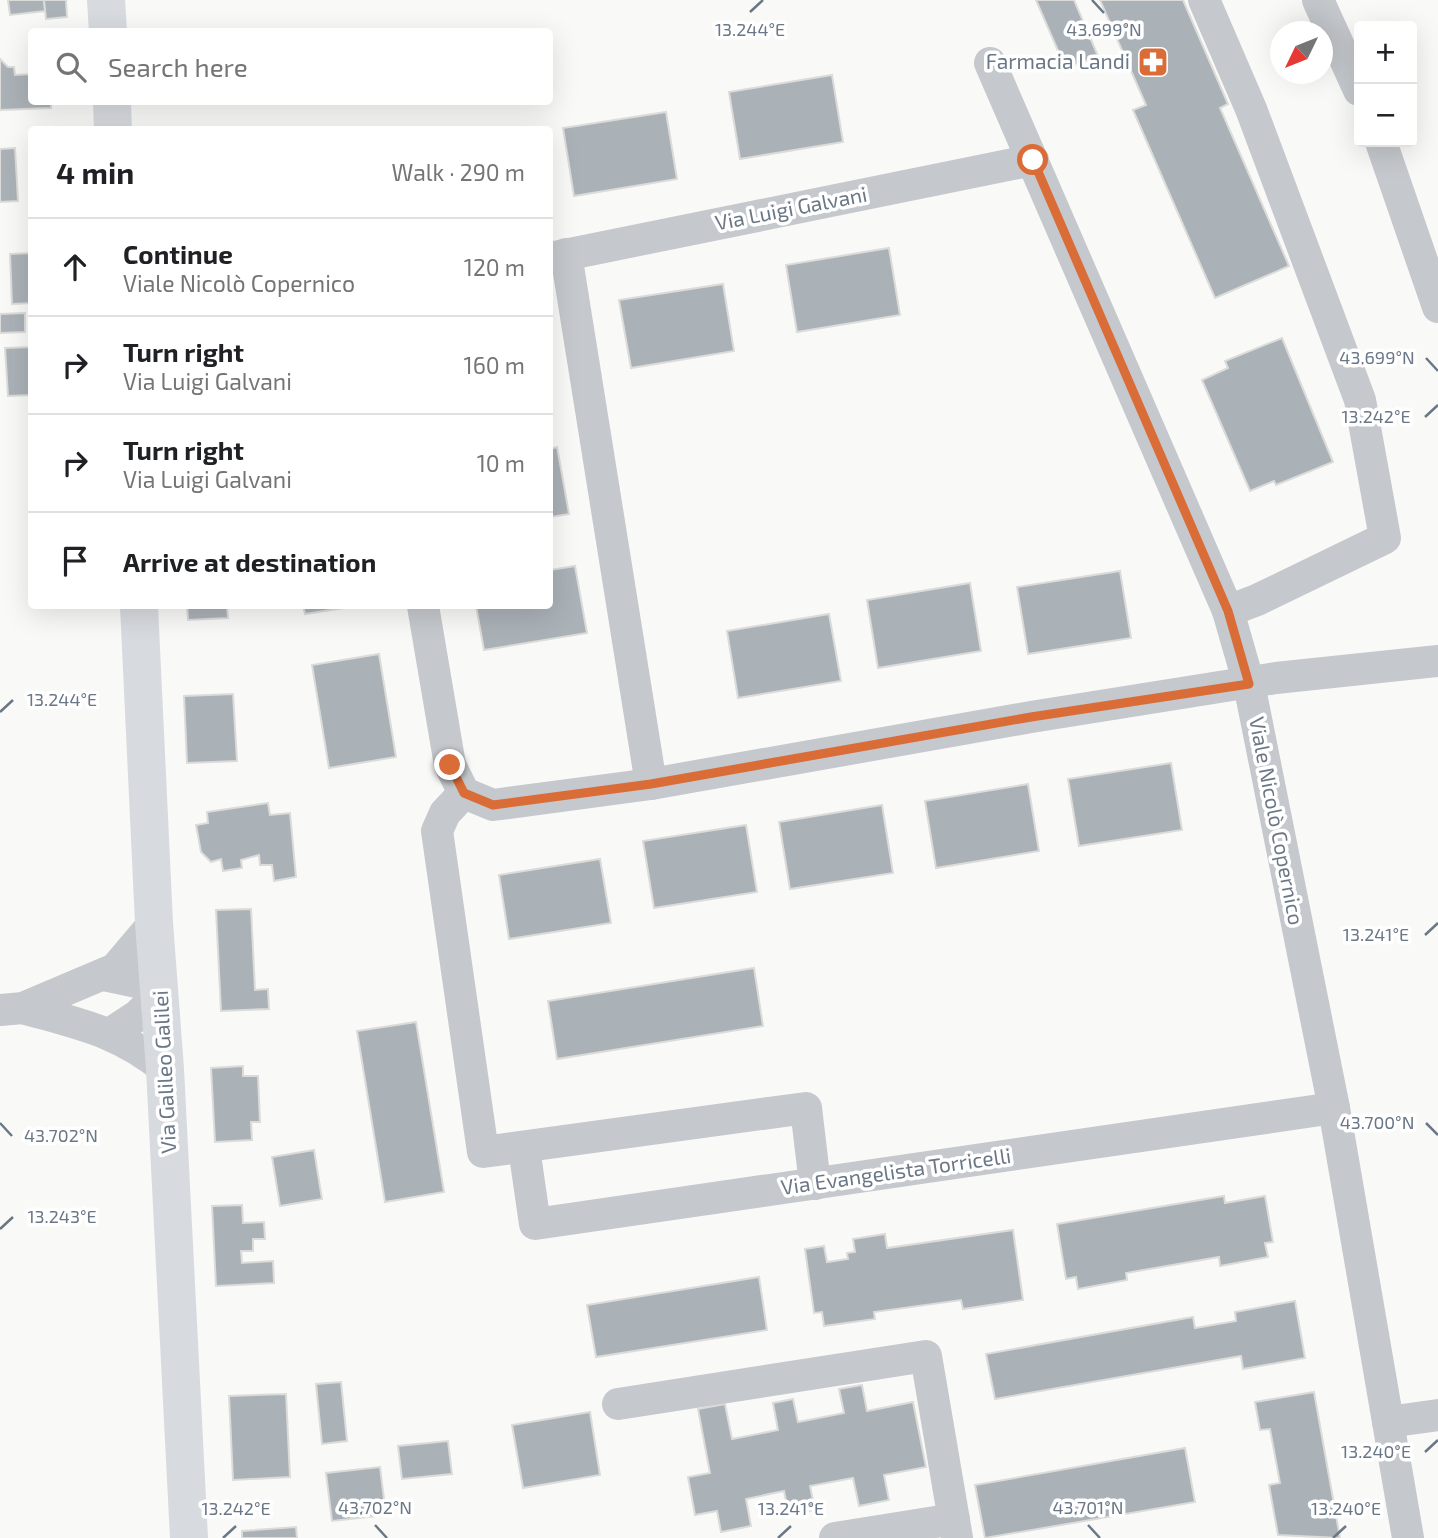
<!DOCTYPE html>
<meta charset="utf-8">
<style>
body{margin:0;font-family:"Exo 2",sans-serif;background:#f2f2f2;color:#202124}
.controls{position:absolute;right:21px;top:21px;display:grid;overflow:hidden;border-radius:7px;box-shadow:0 7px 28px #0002}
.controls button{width:63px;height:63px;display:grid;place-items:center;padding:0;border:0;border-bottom:2px solid #e0e0e0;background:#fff;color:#202124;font:35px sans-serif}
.compass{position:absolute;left:1270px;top:21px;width:63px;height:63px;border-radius:50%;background:#fff;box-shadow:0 7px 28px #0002;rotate:227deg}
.stop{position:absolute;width:21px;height:21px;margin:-16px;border:5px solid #d96c37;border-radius:50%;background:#fff}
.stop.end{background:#d96c37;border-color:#fff;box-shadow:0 2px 7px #0008}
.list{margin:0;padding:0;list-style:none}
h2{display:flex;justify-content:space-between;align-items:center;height:91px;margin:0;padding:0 28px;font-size:30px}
h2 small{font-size:23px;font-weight:400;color:#757577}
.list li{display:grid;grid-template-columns:46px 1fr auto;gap:21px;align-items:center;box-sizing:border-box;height:98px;padding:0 28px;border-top:2px solid #e0e0e0}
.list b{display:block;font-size:26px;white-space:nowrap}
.list p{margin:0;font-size:23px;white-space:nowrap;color:#757577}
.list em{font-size:23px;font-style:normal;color:#757577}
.icon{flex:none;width:38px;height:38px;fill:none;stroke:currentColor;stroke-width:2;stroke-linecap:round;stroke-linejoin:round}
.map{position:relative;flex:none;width:1438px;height:1538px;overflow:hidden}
.search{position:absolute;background:#fff;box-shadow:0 7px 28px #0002;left:28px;top:28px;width:525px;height:77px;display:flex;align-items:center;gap:18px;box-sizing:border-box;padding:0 24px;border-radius:7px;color:#757577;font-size:26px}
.panel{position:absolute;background:#fff;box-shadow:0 7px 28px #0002;left:28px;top:126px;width:525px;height:483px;border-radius:7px}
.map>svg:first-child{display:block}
.building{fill:#aab1b7;stroke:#dbdbd9;stroke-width:2}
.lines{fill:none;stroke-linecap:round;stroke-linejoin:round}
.minor{stroke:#c5c8cc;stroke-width:32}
.major{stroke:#d7dbdf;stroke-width:38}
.route{stroke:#d96c37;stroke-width:9}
.ticks{fill:none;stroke:#6a7786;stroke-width:2.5}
.labels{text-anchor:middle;stroke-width:7;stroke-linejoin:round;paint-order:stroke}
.poi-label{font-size:21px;fill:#6a7786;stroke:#fff;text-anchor:end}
.street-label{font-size:21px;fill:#6a7786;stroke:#fff}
.ticks-label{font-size:18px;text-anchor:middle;fill:#6a7786;stroke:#fff;stroke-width:7;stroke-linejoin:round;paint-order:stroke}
</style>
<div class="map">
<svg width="1438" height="1538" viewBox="0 0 1438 1538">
<rect width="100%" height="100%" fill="#f9f9f7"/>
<g class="building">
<polygon points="8,0 44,0 45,11 10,15"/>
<polygon points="44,0 66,0 67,17 46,19"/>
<polygon points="1036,0 1074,0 1098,56 1066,69"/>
<polygon points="1100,0 1183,0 1228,104 1220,108 1289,266 1215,298 1133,110 1146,105"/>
<polygon points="0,59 8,67 14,67 15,75 32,74 32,102 51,102 51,108 0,110"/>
<polygon points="832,75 843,142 740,159 729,92"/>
<polygon points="666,112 677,179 574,196 563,128"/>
<polygon points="15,148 18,201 0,202 0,149"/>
<polygon points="889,248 900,315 797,332 786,265"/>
<polygon points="32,253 32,303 12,304 10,254"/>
<polygon points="723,284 734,351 631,368 619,300"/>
<polygon points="25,313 25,332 0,333 0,314"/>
<polygon points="1282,338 1333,462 1276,485 1274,481 1250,491 1202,380 1228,368 1225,361"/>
<polygon points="32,347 32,395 8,396 5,348"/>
<polygon points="557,447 569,514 550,517 550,449"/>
<polygon points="575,566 587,633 484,650 476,606 550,606 550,570"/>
<polygon points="1120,571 1131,638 1028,654 1017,587"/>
<polygon points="970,583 981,651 878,668 867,600"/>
<polygon points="187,606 227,606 228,618 188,620"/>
<polygon points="303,606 356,606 305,614"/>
<polygon points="829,614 841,681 738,698 727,631"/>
<polygon points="379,654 396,757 329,768 312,665"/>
<polygon points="233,694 237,761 187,763 184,696"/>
<polygon points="1171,763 1182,830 1079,846 1068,779"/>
<polygon points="1028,784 1039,851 936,868 925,801"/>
<polygon points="268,803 270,815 290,813 296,877 274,881 272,865 260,865 259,855 241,860 242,868 223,871 221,859 211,862 201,852 196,825 208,823 207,812"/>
<polygon points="882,805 893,873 790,889 779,822"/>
<polygon points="746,825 757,892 654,908 643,841"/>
<polygon points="600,859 611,923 509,939 499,875"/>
<polygon points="251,909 255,990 268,989 269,1009 221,1011 216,910"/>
<polygon points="754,968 763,1026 557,1059 548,1001"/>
<polygon points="416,1022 444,1192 385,1202 357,1031"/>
<polygon points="243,1066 243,1076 258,1076 260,1122 251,1122 252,1140 215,1142 211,1068"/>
<polygon points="314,1150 322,1199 280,1206 272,1157"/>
<polygon points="1224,1196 1225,1203 1265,1196 1273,1242 1265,1243 1268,1257 1220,1266 1219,1257 1126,1273 1127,1280 1078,1289 1076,1277 1066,1279 1057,1224"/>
<polygon points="242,1205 243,1223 264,1222 265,1239 253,1239 253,1251 241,1251 242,1263 273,1261 274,1283 216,1286 212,1206"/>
<polygon points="1013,1230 1023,1300 963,1309 961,1300 874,1312 875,1319 824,1326 822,1312 814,1313 805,1249 824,1246 827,1262 848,1259 847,1253 855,1252 853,1239 885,1234 887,1248"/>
<polygon points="759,1277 767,1330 596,1357 587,1305"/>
<polygon points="1295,1301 1305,1358 1243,1369 1241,1356 995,1399 986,1354 1193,1317 1195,1328 1236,1321 1235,1312"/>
<polygon points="341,1382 347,1441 322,1444 316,1384"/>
<polygon points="862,1385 867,1411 913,1402 926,1467 884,1475 889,1500 859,1506 853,1478 810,1486 815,1510 789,1515 784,1491 746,1499 751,1526 721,1532 717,1511 695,1515 688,1477 710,1473 698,1409 725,1404 732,1439 778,1430 773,1403 793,1399 798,1422 844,1413 839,1389"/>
<polygon points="1314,1392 1340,1538 1278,1535 1269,1485 1280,1483 1270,1429 1260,1430 1255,1402"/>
<polygon points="286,1394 290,1477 233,1480 229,1396"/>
<polygon points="590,1412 600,1475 523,1488 512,1425"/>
<polygon points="448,1441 452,1474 402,1479 398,1446"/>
<polygon points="1185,1448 1195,1502 985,1538 975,1485"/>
<polygon points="380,1467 386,1515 332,1521 326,1473"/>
<polygon points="296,1527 297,1538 242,1538 242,1531"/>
</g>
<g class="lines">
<g class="minor">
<polyline points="1204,0 1251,109 1360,400 1385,538 1257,600 1228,611"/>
<polyline points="1318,0 1359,90"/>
<polyline points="990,63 1228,611 1249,684 1334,1108 1408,1538"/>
<polyline points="1381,142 1438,307"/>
<polyline points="566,254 651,784"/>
<polyline points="550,258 1033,160"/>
<polyline points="423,606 450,765 464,793 493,805 651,784 1031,717 1276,678 1438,661"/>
<polyline points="464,793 445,813 437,831 483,1152 806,1108 815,1184"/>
<polyline points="104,975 137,982 161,993 137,1016 111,1033"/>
<path d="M23 1008C79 1024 119 1031 165 1069"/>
<polyline points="0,1010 23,1008 115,969 154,923"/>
<polyline points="524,1148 535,1224 1334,1108"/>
<polyline points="618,1404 926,1356 957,1538"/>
<polyline points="1388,1422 1438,1415"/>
<polyline points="835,1538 954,1519"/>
</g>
<g class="major">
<polyline points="106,0 108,32"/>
<polyline points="112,102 113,130"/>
<polyline points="139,606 154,923 165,1069 189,1538"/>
</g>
</g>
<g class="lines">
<polyline class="route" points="450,765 464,793 493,805 651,784 1031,717 1249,684 1228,611 1033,160"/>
</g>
<path class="ticks" d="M1092 0 1104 13M750 12 763 0M1426 358 1438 371M1425 417 1438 405M0 712 13 700M1425 935 1438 923M0 1123 12 1136M1426 1123 1438 1135M0 1229 13 1217M1425 1452 1438 1440M375 1525 387 1538M1088 1525 1100 1538M223 1538 236 1526M778 1538 791 1526M1333 1538 1346 1526"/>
<defs>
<g id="pharmacy-square" transform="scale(1.575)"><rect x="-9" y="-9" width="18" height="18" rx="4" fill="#d96c37" stroke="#fff"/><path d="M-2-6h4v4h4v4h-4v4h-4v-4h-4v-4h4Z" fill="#fff"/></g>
</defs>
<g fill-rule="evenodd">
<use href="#pharmacy-square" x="1153" y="62"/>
</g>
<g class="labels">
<g class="poi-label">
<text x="1130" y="69">Farmacia Landi</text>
</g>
<g class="street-label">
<text transform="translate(791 209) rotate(-11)" y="7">Via Luigi Galvani</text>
<text transform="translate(1276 821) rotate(79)" y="7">Viale Nicolò Copernico</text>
<text transform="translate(165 1072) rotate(-93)" y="7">Via Galileo Galilei</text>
<text transform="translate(896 1172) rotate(-8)" y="7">Via Evangelista Torricelli</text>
</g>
</g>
<g class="ticks-label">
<text x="750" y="36">13.244°E</text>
<text x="1104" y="36">43.699°N</text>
<text x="1377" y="364">43.699°N</text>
<text x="1376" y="423">13.242°E</text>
<text x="62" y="706">13.244°E</text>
<text x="1376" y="941">13.241°E</text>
<text x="1377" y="1129">43.700°N</text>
<text x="61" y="1142">43.702°N</text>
<text x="62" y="1223">13.243°E</text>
<text x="1376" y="1458">13.240°E</text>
<text x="375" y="1514">43.702°N</text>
<text x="1088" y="1514">43.701°N</text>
<text x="236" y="1515">13.242°E</text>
<text x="791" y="1515">13.241°E</text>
<text x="1346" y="1515">13.240°E</text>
</g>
</svg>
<div class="controls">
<button>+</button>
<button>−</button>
</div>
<svg class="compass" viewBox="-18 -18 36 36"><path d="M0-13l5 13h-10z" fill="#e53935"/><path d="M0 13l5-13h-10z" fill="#757577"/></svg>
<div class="stop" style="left:1033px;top:160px"></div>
<div class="stop end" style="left:450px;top:765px"></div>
<div class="search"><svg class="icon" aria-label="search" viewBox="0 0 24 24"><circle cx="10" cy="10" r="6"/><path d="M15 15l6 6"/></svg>Search here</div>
<section class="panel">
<h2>4 min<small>Walk · 290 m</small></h2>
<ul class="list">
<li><svg class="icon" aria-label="ahead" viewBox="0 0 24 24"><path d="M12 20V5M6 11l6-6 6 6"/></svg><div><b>Continue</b><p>Viale Nicolò Copernico</p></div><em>120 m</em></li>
<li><svg class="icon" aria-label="right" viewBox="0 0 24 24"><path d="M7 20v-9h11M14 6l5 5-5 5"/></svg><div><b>Turn right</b><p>Via Luigi Galvani</p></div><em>160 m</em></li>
<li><svg class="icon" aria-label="right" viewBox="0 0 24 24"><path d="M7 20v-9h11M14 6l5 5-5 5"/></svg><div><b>Turn right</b><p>Via Luigi Galvani</p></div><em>10 m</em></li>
<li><svg class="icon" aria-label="arrive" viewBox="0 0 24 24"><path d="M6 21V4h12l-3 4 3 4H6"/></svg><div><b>Arrive at destination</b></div></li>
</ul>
</section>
</div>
